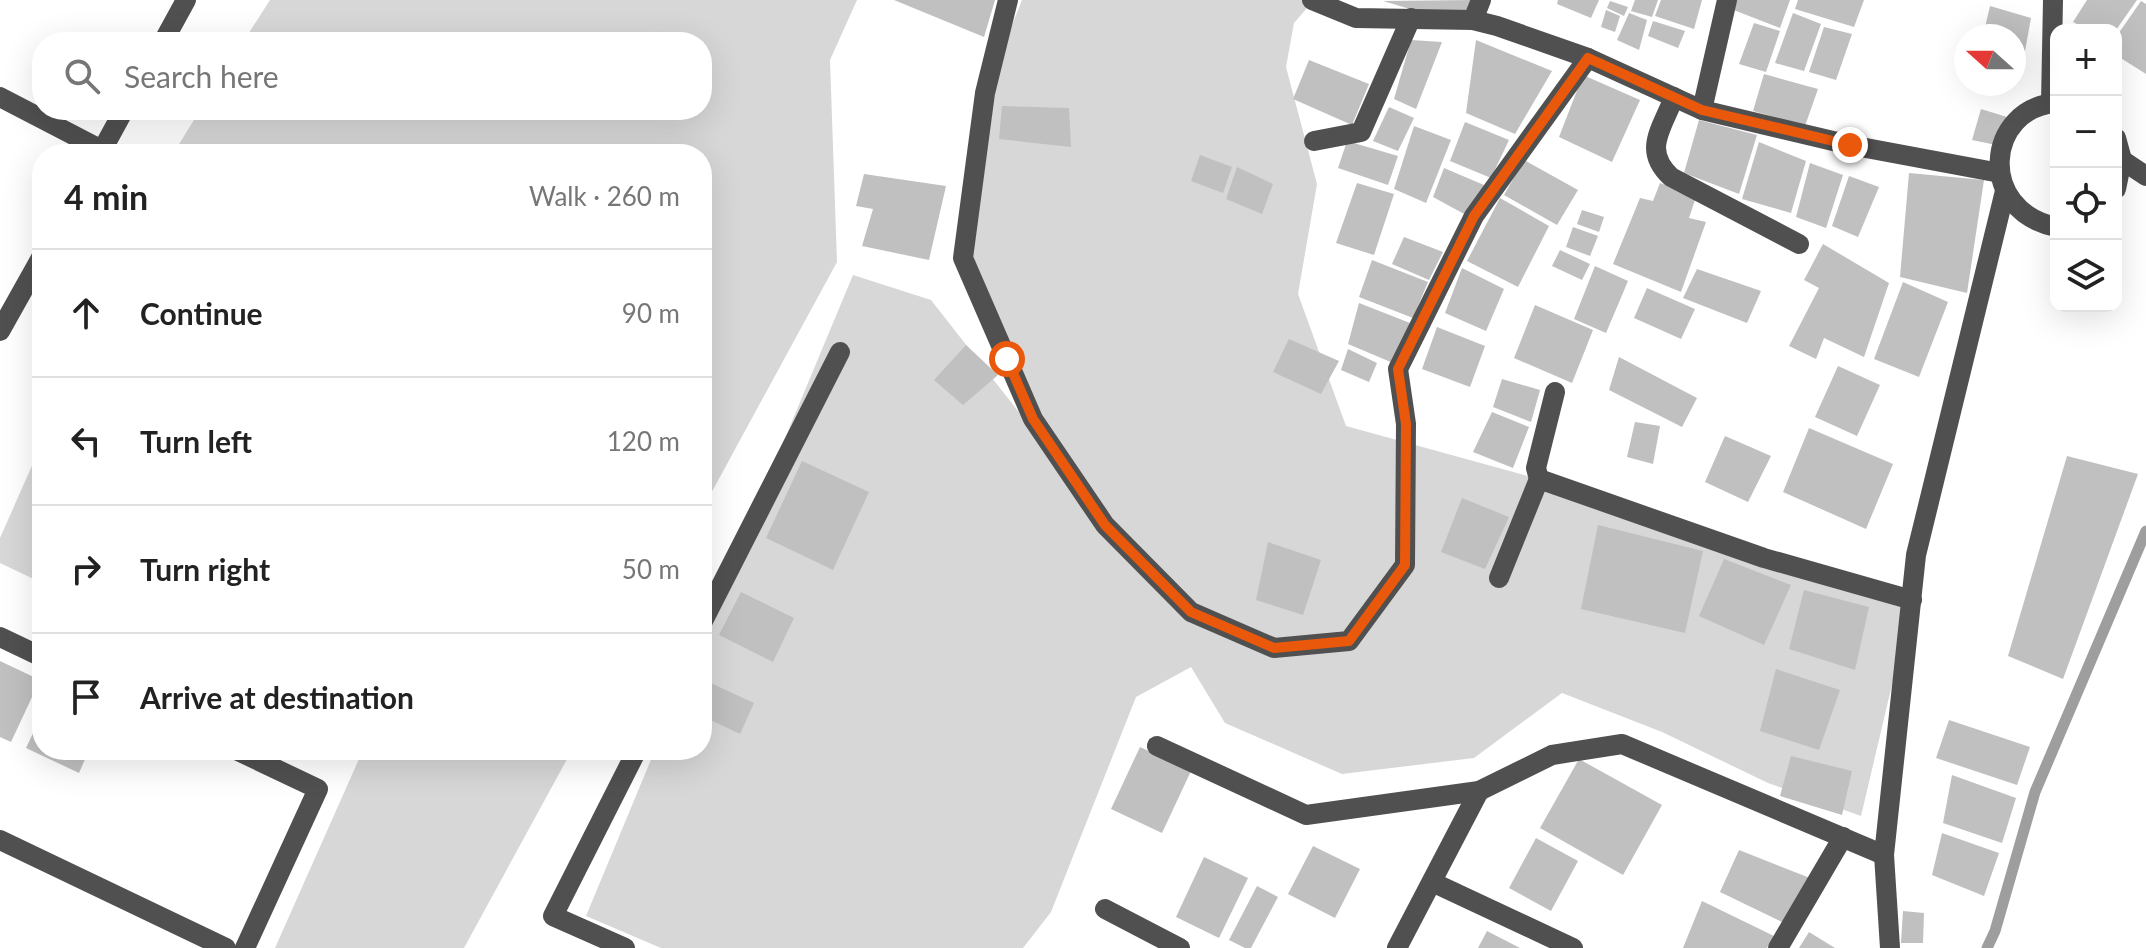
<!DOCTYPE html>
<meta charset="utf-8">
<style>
body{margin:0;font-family:Lato,sans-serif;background:#f6f6f6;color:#222}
.controls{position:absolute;right:24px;top:24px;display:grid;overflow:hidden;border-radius:16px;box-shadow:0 8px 32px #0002}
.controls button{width:72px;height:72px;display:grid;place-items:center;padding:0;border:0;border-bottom:2px solid #e0e0e0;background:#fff;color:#222;font:40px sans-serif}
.compass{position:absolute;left:1954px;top:24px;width:72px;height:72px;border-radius:50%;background:#fff;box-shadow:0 8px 32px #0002;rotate:291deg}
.stop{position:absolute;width:24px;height:24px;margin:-18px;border:6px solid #ea580c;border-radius:50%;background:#fff}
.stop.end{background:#ea580c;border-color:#fff;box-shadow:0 2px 8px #0008}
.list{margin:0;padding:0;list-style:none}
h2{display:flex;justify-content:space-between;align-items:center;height:104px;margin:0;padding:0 32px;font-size:34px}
h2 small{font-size:26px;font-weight:400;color:#767676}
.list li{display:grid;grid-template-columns:52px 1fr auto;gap:24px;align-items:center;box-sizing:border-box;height:128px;padding:0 32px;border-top:2px solid #e0e0e0}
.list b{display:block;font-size:30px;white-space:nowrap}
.list em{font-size:26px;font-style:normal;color:#767676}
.icon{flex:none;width:44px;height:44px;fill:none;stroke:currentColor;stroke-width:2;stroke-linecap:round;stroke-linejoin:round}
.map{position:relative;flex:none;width:2146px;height:948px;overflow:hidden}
.search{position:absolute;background:#fff;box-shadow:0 8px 32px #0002;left:32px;top:32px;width:680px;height:88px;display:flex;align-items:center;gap:20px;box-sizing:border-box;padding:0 28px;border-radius:32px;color:#767676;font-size:30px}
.panel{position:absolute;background:#fff;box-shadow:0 8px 32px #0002;left:32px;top:144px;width:680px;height:616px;border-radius:32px}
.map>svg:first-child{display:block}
.green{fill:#d7d7d7}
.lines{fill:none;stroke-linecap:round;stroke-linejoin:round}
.stream{stroke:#9e9e9e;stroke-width:11}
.building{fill:#c0c0c0}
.minor{stroke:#505050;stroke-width:20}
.route{stroke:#ea580c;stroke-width:10}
</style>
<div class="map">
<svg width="2146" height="948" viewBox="0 0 2146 948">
<rect width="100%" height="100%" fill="#fff"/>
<g class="green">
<polygon points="270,0 857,0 830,60 837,262 702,510 702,154 173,154 200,110 702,110 702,42 243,42"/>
<polygon points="1022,0 1314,0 1294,23 1286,67 1317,184 1298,294 1346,426 1539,479 1912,600 1861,816 1768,783 1662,732 1562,693 1474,758 1342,774 1225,723 1191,667 1136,697 1051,912 1023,948 661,948 586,916 655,750 702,750 702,637 853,275 931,300 1097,512 1007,359 963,258 985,93"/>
<polygon points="42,443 42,583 0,563 0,538"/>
<polygon points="363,750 572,750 464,948 275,948"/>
</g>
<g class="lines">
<polyline class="stream" points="1987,948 1995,931 2035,792 2146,531"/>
</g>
<g class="building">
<polygon points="894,0 995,0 984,37"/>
<polygon points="1472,0 1468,13 1430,15 1383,1"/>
<polygon points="1558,0 1599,0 1591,18 1557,4"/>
<polygon points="1635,0 1658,0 1652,17 1631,11"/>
<polygon points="1661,0 1702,0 1694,29 1655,16"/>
<polygon points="1734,0 1790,0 1780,28 1731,9"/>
<polygon points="1798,0 1864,0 1854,27 1795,9"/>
<polygon points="2087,0 2137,0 2116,30 2088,30 2073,22"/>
<polygon points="1610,1 1628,7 1624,16 1607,8"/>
<polygon points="2141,1 2146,4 2146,74 2116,55 2116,37"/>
<polygon points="1990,6 2031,18 2020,79 2014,77 2014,36 1983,36"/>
<polygon points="1606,10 1620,16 1615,32 1601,27"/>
<polygon points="1629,13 1647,20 1639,50 1617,40"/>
<polygon points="1793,13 1821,24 1804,71 1775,63"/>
<polygon points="1653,21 1685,31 1678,48 1648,36"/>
<polygon points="1754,23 1780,31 1766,72 1739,64"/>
<polygon points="1824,27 1852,34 1836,80 1809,72"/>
<polygon points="1411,40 1442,42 1416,109 1394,99"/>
<polygon points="1476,40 1552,71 1515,134 1466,113"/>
<polygon points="1309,60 1369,84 1352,125 1293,99"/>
<polygon points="1764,74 1818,89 1805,126 1753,111"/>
<polygon points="1583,75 1640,100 1612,162 1559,137"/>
<polygon points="1002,106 1069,108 1071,147 999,139"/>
<polygon points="1389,107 1414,118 1398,151 1373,141"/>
<polygon points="1981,109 2007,117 1996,145 1972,140"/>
<polygon points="1699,120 1757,135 1739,194 1684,173"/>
<polygon points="1465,122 1509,140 1491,178 1450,161"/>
<polygon points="1414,126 1451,140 1426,203 1394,189"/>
<polygon points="1347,141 1398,156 1388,185 1338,168"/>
<polygon points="1759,142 1806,161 1791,213 1742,199"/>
<polygon points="1200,155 1232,167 1223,193 1191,181"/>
<polygon points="1524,160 1578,190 1557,225 1504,195"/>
<polygon points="1810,163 1843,175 1826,228 1796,217"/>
<polygon points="1237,167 1273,184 1262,214 1226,199"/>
<polygon points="1444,168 1484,185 1466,215 1433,197"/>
<polygon points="1909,173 1984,180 1967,293 1900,277"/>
<polygon points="864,174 946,186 929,260 862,246 873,209 856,206"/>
<polygon points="1849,176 1879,187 1858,237 1832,226"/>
<polygon points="1357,183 1394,194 1374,255 1336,243"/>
<polygon points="1660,183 1696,197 1689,218 1706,222 1681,292 1613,264 1640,198 1653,201"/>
<polygon points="1500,198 1549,226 1518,287 1467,261"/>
<polygon points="1582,210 1604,217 1599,232 1577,224"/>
<polygon points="1573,227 1598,236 1590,256 1566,247"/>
<polygon points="1404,237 1443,252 1429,280 1392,264"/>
<polygon points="1823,244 1889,283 1864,357 1824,338 1816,359 1789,346 1819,288 1804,280"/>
<polygon points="1560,250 1590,264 1582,280 1552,266"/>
<polygon points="1372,260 1428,282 1413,318 1359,297"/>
<polygon points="1595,266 1628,281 1606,333 1574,319"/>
<polygon points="1462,268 1504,289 1486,331 1445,313"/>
<polygon points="1697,269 1761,291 1747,323 1683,298"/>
<polygon points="1903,282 1948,302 1919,377 1874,359"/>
<polygon points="1647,288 1695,309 1681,339 1634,318"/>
<polygon points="1359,303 1410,323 1393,363 1348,344"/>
<polygon points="1535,305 1593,330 1572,383 1514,358"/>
<polygon points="1437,327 1485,346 1470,387 1422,369"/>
<polygon points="1289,339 1339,361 1321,394 1273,372"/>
<polygon points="966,345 998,375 963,405 934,380"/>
<polygon points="1348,349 1377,363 1369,382 1341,370"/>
<polygon points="1619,357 1697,398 1682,427 1609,390"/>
<polygon points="1838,366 1880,385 1857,436 1815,417"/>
<polygon points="1502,379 1540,390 1531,422 1493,407"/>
<polygon points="1492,412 1529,427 1513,468 1473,452"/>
<polygon points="1635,422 1660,426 1653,464 1627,457"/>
<polygon points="1809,428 1893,464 1866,529 1783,492"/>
<polygon points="1725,436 1771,456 1748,502 1705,482"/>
<polygon points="2067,456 2138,474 2063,679 2008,656"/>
<polygon points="802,461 869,492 833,570 766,538"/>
<polygon points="1462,498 1509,517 1485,569 1441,552"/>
<polygon points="1598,525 1703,551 1685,633 1581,609"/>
<polygon points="1268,542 1321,560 1303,615 1256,600"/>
<polygon points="1724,559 1791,585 1764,645 1699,616"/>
<polygon points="1804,590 1869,607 1855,670 1789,649"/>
<polygon points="741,592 794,618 773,662 719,635"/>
<polygon points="0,661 40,680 11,742 0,737"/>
<polygon points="1776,669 1840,690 1819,750 1760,731"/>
<polygon points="702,679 754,703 740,734 702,716"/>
<polygon points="42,714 42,750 89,750 79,773 26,748"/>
<polygon points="1949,720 2030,747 2017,785 1936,758"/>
<polygon points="1140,747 1191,771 1162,833 1111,809"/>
<polygon points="1791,756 1852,771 1842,815 1780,796"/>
<polygon points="1579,759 1662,805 1623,875 1540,828"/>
<polygon points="1952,775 2016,798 2002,843 1943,823"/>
<polygon points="1942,833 1999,853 1984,896 1932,875"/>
<polygon points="1536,838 1578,861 1551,911 1509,888"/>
<polygon points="1313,846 1360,869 1335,918 1288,894"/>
<polygon points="1739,850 1810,878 1786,924 1720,892"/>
<polygon points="1204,857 1248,878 1219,938 1176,917"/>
<polygon points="1257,886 1278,897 1251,948 1245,948 1229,940"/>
<polygon points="1702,901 1774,936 1767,948 1683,948"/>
<polygon points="1903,911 1924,913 1923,943 1901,943"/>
<polygon points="1487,931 1520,948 1478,948"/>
<polygon points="1809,932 1835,948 1799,948"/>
</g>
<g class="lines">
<g class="minor">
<polyline points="1008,0 985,93 963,258 1033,419 1105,525 1191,612 1274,648 1349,641 1405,565 1406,424 1398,369 1474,216 1588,58"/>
<polyline points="1312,0 1356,18 1473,20 1497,26 1588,58 1702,110 1850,145 2000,173"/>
<polyline points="1473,20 1481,0"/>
<polyline points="163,42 186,0"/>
<polyline points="0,97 102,150"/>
<path d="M1674 97C1662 129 1642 150 1671 177L1799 244"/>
<polyline points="2051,103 2053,0"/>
<path d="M2056 103C1986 108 1976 210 2056 227"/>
<polyline points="1702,110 1727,0"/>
<polyline points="2116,138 2122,160 2116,189"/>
<polyline points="1314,141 1361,132 1411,18"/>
<polyline points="100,154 124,110"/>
<polyline points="2122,160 2146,176"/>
<polyline points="0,331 42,256"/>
<polyline points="1555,392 1536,468 1539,479 1764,558 1912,600"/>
<polyline points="1499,578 1539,479"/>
<polyline points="702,623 840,352"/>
<polyline points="0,637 42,657"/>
<polyline points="1157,746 1306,815 1479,791 1552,755 1622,744 1884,855"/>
<polyline points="236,750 318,789 245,948"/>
<polyline points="0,840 226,948"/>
<polyline points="1432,882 1573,948"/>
<polyline points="1105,909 1180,948"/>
<polyline points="625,948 553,916 637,750"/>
<polyline points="1397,948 1479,791"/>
<polyline points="1778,948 1843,837"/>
<polyline points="1890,948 1884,855 1916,555 2005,191"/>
</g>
</g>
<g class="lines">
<polyline class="route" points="1007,359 1033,419 1105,525 1191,612 1274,648 1349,641 1405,565 1406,424 1398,369 1474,216 1588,58 1702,110 1850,145"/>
</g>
</svg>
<div class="controls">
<button>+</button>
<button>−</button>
<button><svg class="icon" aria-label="locate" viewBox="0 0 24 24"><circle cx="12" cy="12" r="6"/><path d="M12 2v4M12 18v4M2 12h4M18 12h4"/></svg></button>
<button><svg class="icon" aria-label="layers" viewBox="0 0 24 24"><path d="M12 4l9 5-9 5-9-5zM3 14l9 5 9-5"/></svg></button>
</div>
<svg class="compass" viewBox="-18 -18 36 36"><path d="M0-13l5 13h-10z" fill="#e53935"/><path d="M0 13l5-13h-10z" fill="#767676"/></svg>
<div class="stop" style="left:1007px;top:359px"></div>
<div class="stop end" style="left:1850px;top:145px"></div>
<div class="search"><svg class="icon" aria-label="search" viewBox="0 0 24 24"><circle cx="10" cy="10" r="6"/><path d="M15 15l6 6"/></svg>Search here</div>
<section class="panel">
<h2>4 min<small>Walk · 260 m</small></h2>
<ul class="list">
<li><svg class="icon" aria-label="ahead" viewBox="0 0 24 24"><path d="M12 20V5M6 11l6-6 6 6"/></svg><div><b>Continue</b></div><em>90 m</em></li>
<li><svg class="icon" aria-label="left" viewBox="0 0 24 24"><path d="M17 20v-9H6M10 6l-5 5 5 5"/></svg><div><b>Turn left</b></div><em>120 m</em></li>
<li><svg class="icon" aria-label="right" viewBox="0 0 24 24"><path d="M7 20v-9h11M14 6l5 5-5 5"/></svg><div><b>Turn right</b></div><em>50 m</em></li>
<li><svg class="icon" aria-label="arrive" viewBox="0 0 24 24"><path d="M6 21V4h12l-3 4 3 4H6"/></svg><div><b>Arrive at destination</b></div></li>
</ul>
</section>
</div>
